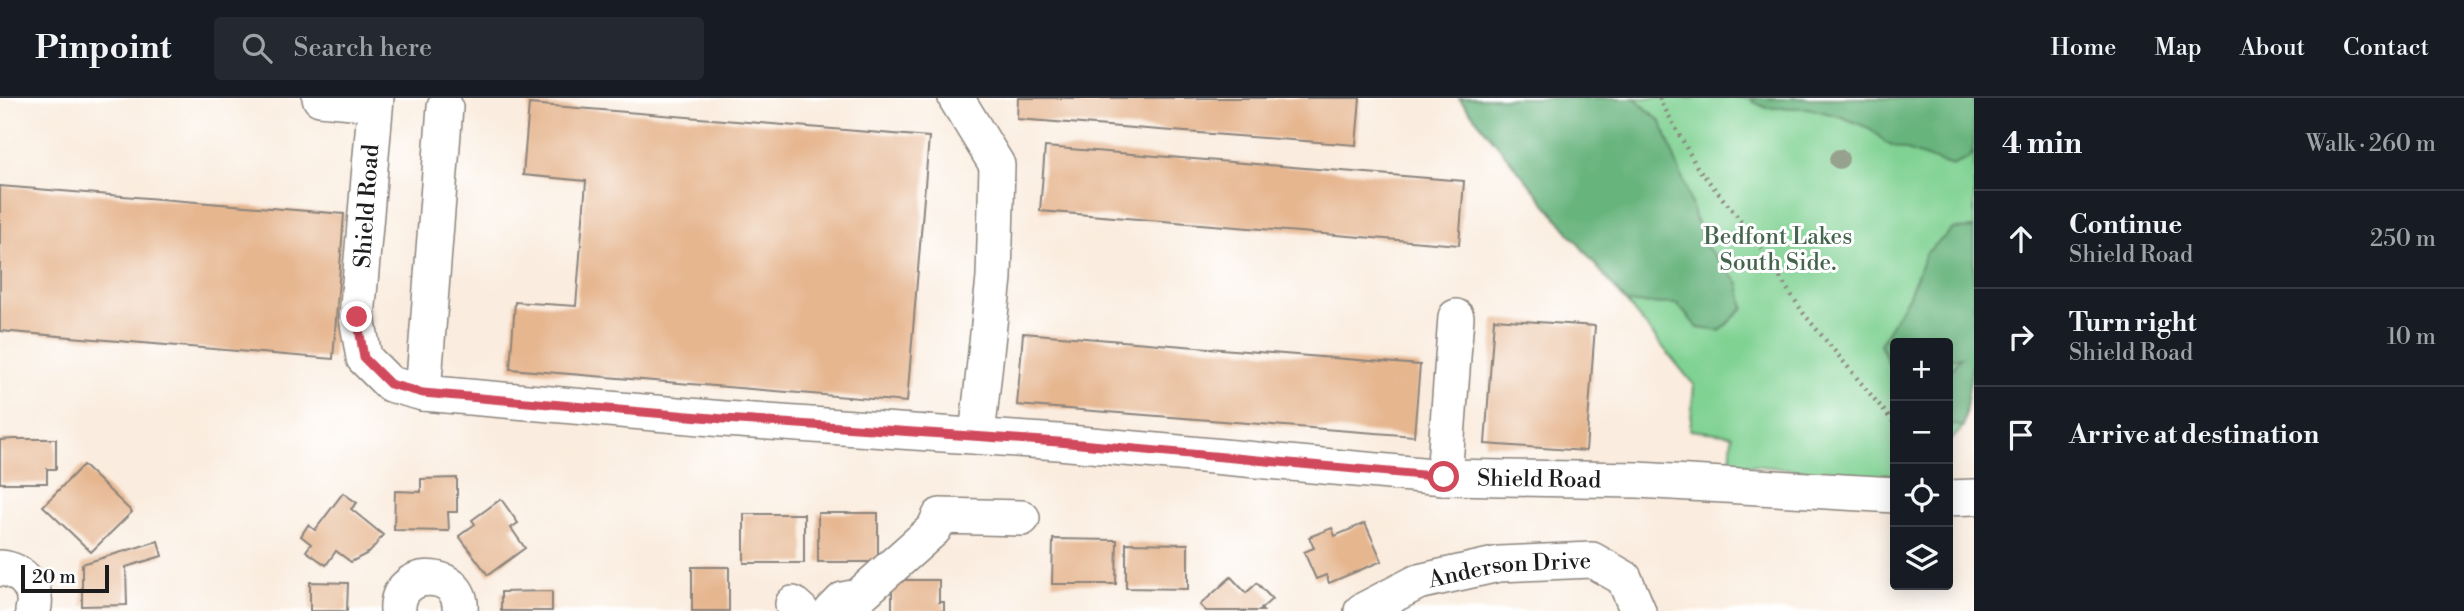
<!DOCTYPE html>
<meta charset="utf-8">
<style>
body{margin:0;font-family:"Libre Bodoni",serif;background:#242831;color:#f1f3f6}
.controls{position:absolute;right:21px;bottom:21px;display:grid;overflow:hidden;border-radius:7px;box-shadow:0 4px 18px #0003}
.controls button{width:63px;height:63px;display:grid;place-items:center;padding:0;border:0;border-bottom:2px solid #363941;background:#171b24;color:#f1f3f6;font:35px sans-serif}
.scale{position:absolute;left:21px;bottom:18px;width:88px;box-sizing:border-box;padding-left:7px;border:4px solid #1c1c1c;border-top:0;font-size:19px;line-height:24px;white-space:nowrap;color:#1c1c1c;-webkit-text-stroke:5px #fff;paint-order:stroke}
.stop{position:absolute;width:21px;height:21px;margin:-16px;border:5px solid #d1495b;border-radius:50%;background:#fff}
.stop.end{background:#d1495b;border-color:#fff;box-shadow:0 2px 7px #0008}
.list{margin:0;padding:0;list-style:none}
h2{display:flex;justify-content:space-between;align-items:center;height:91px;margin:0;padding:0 28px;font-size:30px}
h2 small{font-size:23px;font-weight:400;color:#9ea1a6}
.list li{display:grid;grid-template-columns:46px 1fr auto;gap:21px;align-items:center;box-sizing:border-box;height:98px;padding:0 28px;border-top:2px solid #363941}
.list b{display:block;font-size:26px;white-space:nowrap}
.list p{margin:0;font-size:23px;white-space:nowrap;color:#9ea1a6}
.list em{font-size:23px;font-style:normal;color:#9ea1a6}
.icon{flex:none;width:38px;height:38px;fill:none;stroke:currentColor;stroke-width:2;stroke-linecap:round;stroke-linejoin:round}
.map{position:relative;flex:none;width:1974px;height:513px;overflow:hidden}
header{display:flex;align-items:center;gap:42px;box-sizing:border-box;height:98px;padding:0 35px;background:#171b24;border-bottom:2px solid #363941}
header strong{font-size:33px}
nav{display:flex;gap:38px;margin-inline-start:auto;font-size:24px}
.search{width:490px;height:63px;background:#242831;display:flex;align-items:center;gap:18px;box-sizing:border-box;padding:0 24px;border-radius:7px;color:#9ea1a6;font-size:26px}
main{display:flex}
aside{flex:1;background:#171b24}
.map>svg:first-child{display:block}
.green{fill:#80d293;stroke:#4e7758;stroke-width:2}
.forest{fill:#68b47d;stroke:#42684c;stroke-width:2}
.building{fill:#e6b68f}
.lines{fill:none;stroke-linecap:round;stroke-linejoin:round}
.minor-casing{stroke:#8b847d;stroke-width:38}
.path{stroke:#8b847d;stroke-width:4.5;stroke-dasharray:2 5;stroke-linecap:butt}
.minor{stroke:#fff;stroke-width:35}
.tree{fill:#96a28e}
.route{stroke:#d1495b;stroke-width:9}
.labels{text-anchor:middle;stroke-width:6;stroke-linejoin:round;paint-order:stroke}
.street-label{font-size:23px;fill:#1c1c1c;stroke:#fff}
.park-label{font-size:23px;fill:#44654c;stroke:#fff}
</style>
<header>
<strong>Pinpoint</strong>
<div class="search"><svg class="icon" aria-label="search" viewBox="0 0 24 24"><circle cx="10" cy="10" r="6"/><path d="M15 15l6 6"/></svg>Search here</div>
<nav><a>Home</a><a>Map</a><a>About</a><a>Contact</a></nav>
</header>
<main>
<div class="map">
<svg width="1974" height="513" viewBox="0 0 1974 513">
<rect width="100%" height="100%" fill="#fff"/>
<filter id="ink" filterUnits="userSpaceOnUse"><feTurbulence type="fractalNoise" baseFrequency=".0143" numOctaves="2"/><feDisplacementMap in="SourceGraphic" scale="14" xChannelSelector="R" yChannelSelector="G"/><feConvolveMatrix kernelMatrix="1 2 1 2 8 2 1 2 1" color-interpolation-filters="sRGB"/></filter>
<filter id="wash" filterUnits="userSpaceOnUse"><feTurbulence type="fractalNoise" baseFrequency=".00686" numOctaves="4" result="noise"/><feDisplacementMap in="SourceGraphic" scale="28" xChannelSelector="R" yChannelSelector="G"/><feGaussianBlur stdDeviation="1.57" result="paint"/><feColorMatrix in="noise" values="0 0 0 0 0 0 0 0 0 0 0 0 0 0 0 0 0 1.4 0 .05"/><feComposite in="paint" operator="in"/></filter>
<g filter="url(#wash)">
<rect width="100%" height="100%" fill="#faecde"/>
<polygon class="green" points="1459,0 1974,0 1974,256 1963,329 1948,346 1948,245 1895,245 1895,382 1730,365 1732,337 1690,332 1694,287"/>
<g class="forest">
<polygon points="1459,0 1635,0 1661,24 1685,87 1703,145 1739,185 1744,210 1720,233 1698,230 1677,206 1627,205"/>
<polygon points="1751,0 1974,0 1974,50 1970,60 1952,68 1886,45 1871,31 1842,19 1807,10 1766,10 1752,3"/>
<polygon points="1974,130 1974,256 1963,329 1948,325 1948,275 1961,259 1948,261 1948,245 1895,245 1895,266 1889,266 1880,246 1909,197 1926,155 1953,131"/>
</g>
<g id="blocks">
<g class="building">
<polygon points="1018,0 1360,0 1356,47 1017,21"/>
<polygon points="529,6 929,39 907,304 510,271 515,204 576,208 586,83 523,77"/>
<polygon points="1045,49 1464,83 1459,147 1040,113"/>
<polygon points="0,88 344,116 333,261 0,233"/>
<polygon points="1494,221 1595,228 1586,353 1485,346"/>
<polygon points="1023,235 1420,267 1414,338 1017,307"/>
<polygon points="14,341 56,341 56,371 47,371 47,385 0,385 0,342"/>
<polygon points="83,367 132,414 91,454 43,408"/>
<polygon points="457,380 457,414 448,414 449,433 394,432 395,393 421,394 421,381"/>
<polygon points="343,395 357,405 351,411 383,437 370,454 351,464 336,453 326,467 306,453 311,446 301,438 308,427 315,432"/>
<polygon points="501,401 518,425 511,430 525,450 488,477 459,438 475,426 472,422"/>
<rect x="818" y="415" width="60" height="49"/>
<rect x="744" y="416" width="60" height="49"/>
<polygon points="1365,425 1382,463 1329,485 1326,477 1316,481 1304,454 1314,450 1309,439 1332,430 1335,438"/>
<polygon points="1053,441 1117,442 1116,486 1052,486"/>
<polygon points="158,443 162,458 126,469 127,507 82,508 82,466"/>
<polygon points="1126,445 1188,446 1188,491 1126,490"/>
<rect x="692" y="469" width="37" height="44"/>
<polygon points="1231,479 1246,495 1257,485 1272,501 1261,511 1263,513 1206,513 1200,507"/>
<polygon points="892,482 939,482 939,504 944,504 944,513 892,513"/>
<polygon points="310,484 348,485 347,513 310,513"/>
<polygon points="552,493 552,513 501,513 501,494"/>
</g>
</g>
</g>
<g filter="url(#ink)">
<use href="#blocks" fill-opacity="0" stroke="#8b847d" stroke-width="2"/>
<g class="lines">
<g class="minor-casing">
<g id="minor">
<polyline points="320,0 374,5"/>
<path id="s1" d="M376 0 357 219 364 260 390 286 423 295 724 321 1058 344 1444 379 1638 382 1895 397"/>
<polyline points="956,0 997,67 994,180 977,338"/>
<polyline points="423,295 445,9"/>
<polyline points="1444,379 1456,219"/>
<polyline points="1948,400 1974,399"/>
<path d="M0 470C22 472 39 490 33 513"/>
<polyline points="793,506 801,513"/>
<path d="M398 513C395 469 464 470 460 513"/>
<polyline points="832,513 843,502 858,499 934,431 940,418 1022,420"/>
<path id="s2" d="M1362 513 1418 484 1499 466 1592 462 1624 480 1638 513"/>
</g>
</g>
<polyline class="path" points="1659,0 1697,69 1746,129 1804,216 1895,326"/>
<use href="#minor" class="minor"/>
</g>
<circle class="tree" cx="1839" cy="61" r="10"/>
</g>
<g class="lines" filter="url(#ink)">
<polyline class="route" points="357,219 364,260 390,286 423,295 724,321 1058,344 1444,379"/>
</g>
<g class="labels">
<g class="street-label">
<text transform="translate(366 108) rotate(-86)" y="8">Shield Road</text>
<text dy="8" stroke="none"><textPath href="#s1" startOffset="1452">Shield Road</textPath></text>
<text dy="8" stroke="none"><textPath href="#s2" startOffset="156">Anderson Drive</textPath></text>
</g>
<g class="park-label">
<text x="1778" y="146">Bedfont Lakes<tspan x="1778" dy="26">South Side.</tspan></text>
</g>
</g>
</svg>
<div class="controls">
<button>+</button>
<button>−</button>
<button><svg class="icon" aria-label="locate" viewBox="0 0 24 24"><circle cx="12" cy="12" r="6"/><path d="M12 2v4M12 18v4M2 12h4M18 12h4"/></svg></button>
<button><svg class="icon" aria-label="layers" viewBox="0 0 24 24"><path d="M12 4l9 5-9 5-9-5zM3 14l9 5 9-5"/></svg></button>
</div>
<div class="scale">20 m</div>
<div class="stop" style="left:1444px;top:379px"></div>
<div class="stop end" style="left:357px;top:219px"></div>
</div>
<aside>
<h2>4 min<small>Walk · 260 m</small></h2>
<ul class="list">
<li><svg class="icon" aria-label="ahead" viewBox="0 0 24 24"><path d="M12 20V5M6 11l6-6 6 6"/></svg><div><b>Continue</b><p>Shield Road</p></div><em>250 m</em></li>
<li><svg class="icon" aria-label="right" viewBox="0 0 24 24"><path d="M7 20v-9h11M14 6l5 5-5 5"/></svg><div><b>Turn right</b><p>Shield Road</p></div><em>10 m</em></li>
<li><svg class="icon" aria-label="arrive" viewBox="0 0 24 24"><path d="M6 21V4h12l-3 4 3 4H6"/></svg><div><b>Arrive at destination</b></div></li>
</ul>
</aside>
</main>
